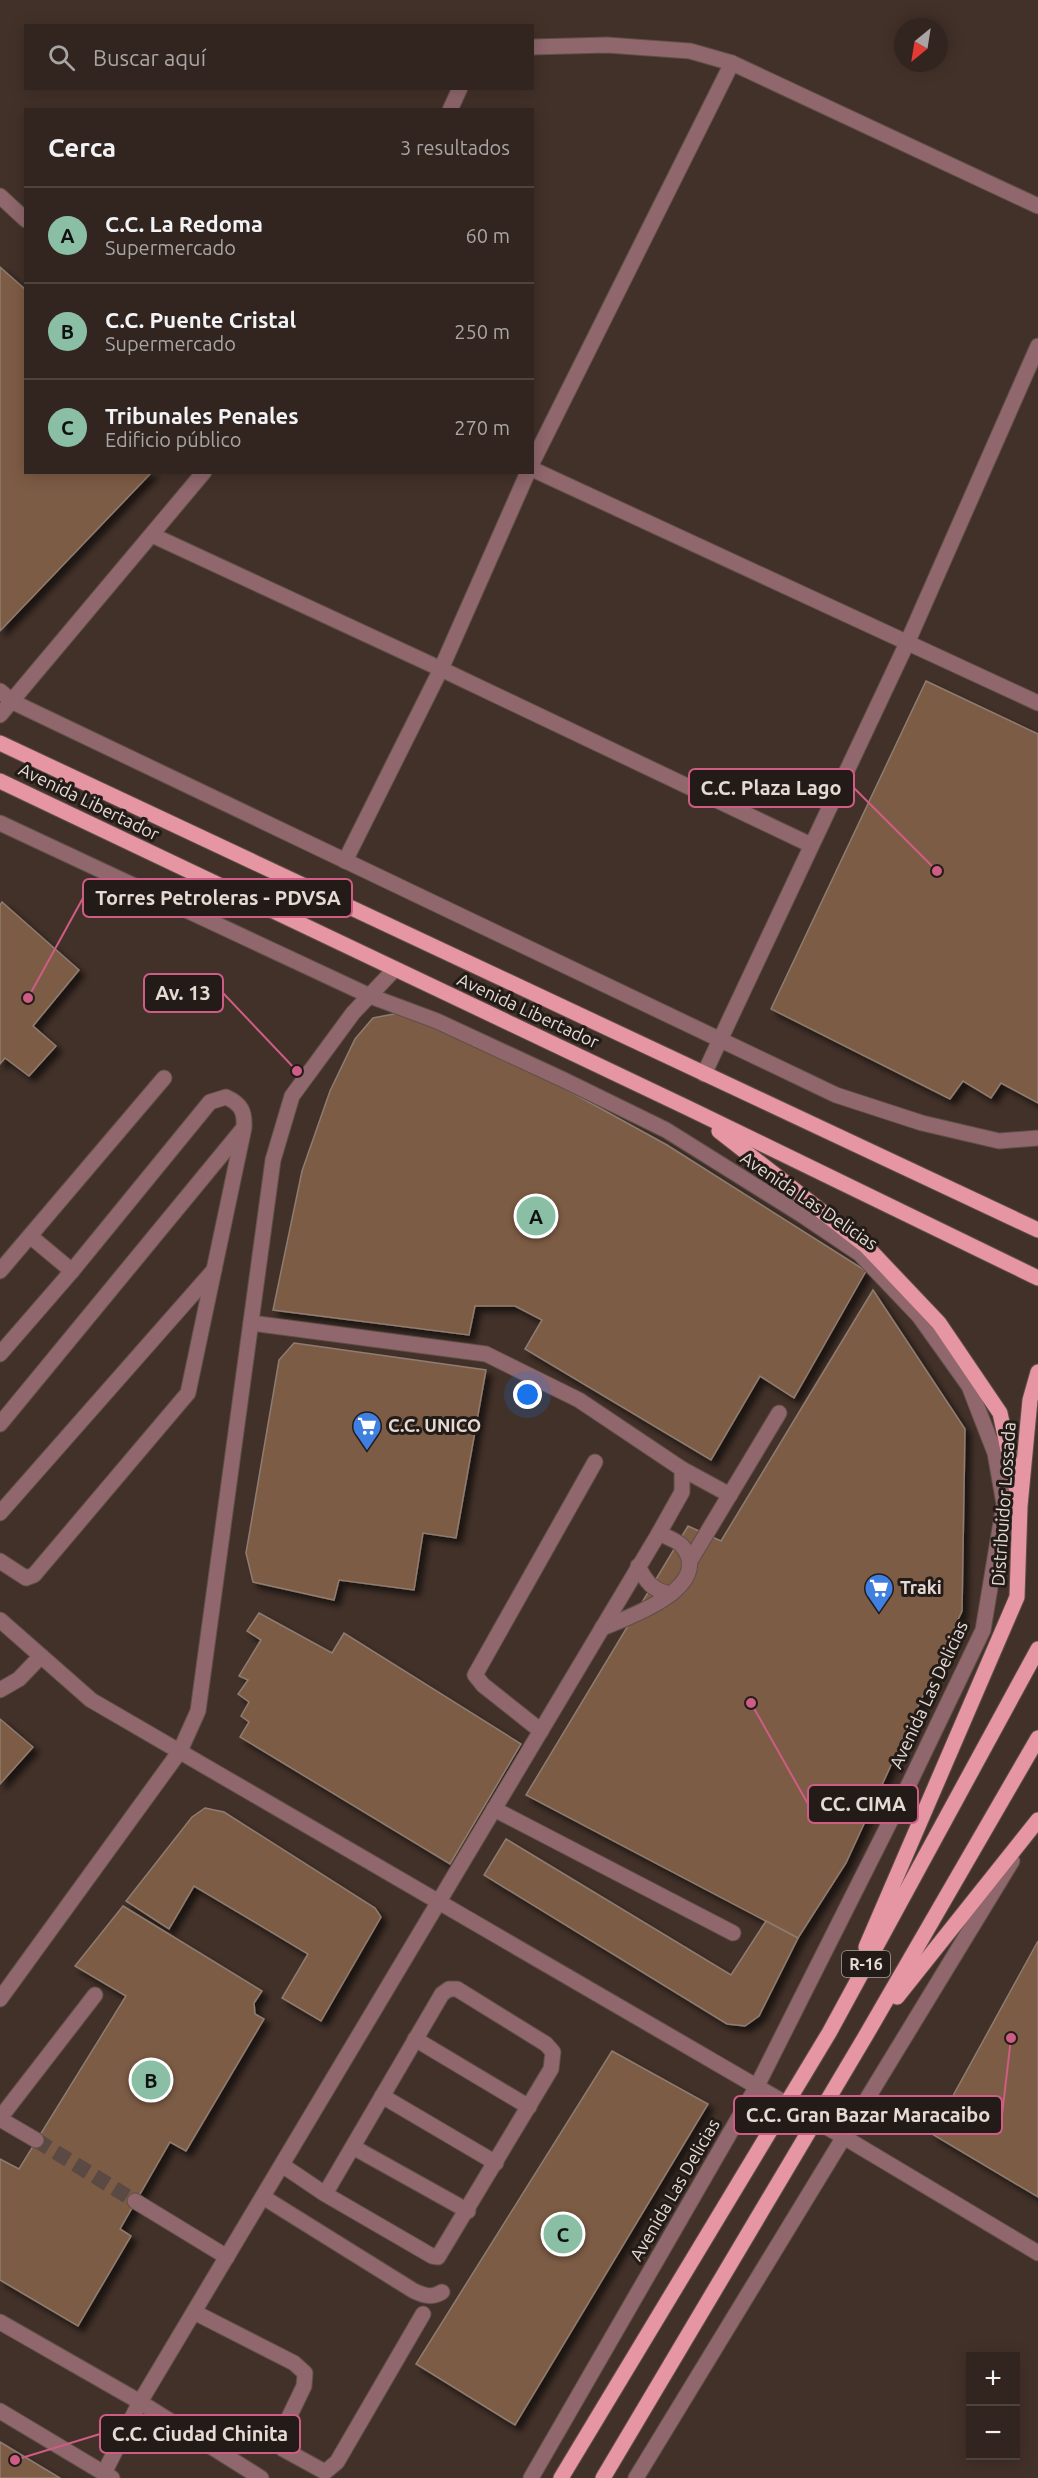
<!DOCTYPE html>
<html lang="es">
<meta charset="utf-8">
<style>
body{margin:0;font-family:Ubuntu,sans-serif;background:#3d312c;color:#f1f3f6}
.controls{position:absolute;right:18px;bottom:18px;display:grid;overflow:hidden;border-radius:0px;box-shadow:0 3px 15px #0003}
.controls button{width:54px;height:54px;display:grid;place-items:center;padding:0;border:0;border-bottom:2px solid #4d423d;background:#32251f;color:#f1f3f6;font:30px sans-serif}
.compass{position:absolute;left:894px;top:18px;width:54px;height:54px;border-radius:50%;background:#32251f;box-shadow:0 3px 15px #0003;rotate:210deg}
.you{position:absolute;left:528px;top:1395px;width:21px;height:21px;margin:-15px;border:4px solid #fff;border-radius:50%;background:#1a73e8;box-shadow:0 0 0 9px #1a73e833}
.badge{display:grid;place-items:center;width:39px;height:39px;border-radius:50%;background:#8abfa5;color:#111;font-size:20px;font-weight:700}
.pin{position:absolute;translate:-50% -50%;border:3px solid #fff;box-shadow:0 2px 6px #0006}
.list{margin:0;padding:0;list-style:none}
h2{display:flex;justify-content:space-between;align-items:center;height:78px;margin:0;padding:0 24px;font-size:26px}
h2 small{font-size:20px;font-weight:400;color:#a8a5a4}
.list li{display:grid;grid-template-columns:39px 1fr auto;gap:18px;align-items:center;box-sizing:border-box;height:96px;padding:0 24px;border-top:2px solid #4d423d}
.list b{display:block;font-size:22px;white-space:nowrap}
.list p{margin:0;font-size:20px;white-space:nowrap;color:#a8a5a4}
.list em{font-size:20px;font-style:normal;color:#a8a5a4}
.icon{flex:none;width:33px;height:33px;fill:none;stroke:currentColor;stroke-width:2;stroke-linecap:round;stroke-linejoin:round}
.map{position:relative;flex:none;width:1038px;height:2478px;overflow:hidden}
.search{position:absolute;background:#32251f;box-shadow:0 3px 15px #0003;left:24px;top:24px;width:510px;height:66px;display:flex;align-items:center;gap:15px;box-sizing:border-box;padding:0 21px;border-radius:0px;color:#a8a5a4;font-size:22px}
.panel{position:absolute;background:#32251f;box-shadow:0 3px 15px #0003;left:24px;top:108px;width:510px;height:366px;border-radius:0px}
.map>svg:first-child{display:block}
.building{fill:#7d5c45;stroke:#8e7c70;stroke-width:1.5;filter:url(#shadow)}
.lines{fill:none;stroke-linecap:round;stroke-linejoin:round}
.minor-tunnel{stroke:#5a4a43;stroke-width:15;stroke-dasharray:15 8;stroke-linecap:butt}
.minor-casing{stroke:#5f4f48;stroke-width:17}
.major-casing{stroke:#5f4f48;stroke-width:17}
.minor{stroke:#8f676c;stroke-width:15}
.major{stroke:#e696a2;stroke-width:15}
.labels{text-anchor:middle;stroke-width:6;stroke-linejoin:round;paint-order:stroke}
.shield{fill:#231b17;stroke:#aba19b;stroke-width:1.5}
.shield-label{font-size:16px;font-weight:bold;fill:#e5dad4}
.street-label{font-size:18px;fill:#e5dad4;stroke:#231b17}
.poi-label{font-size:18px;font-weight:bold;fill:#e5dad4;stroke:#231b17;text-anchor:start}
.leader{fill:none;stroke:#ce5c85;stroke-width:2}
.callout-dot{fill:#ce5c85;stroke:#231b17;stroke-width:2}
.callout{fill:#231b17;stroke:#ce5c85;stroke-width:2}
.callout-label{font-size:20px;text-anchor:middle;font-weight:bold;fill:#e5dad4}
</style>
<div class="map">
<svg width="1038" height="2478" viewBox="0 0 1038 2478">
<defs>
<filter id="shadow"><feDropShadow dx="5.5" dy="5.5" stdDeviation="3" flood-color="#0009"/></filter>
</defs>
<rect width="100%" height="100%" fill="#423129"/>
<g class="building">
<polygon points="0,267 26,290 26,472 152,472 0,631"/>
<polygon points="926,681 1038,734 1038,1103 1001,1083 991,1098 963,1081 950,1099 771,1009"/>
<polygon points="2,902 79,970 33,1026 56,1046 29,1076 5,1058 0,1064 0,905"/>
<polygon points="404,1012 507,1057 667,1145 866,1271 794,1398 760,1376 711,1460 525,1349 542,1320 515,1306 475,1306 469,1335 273,1310 302,1171 330,1091 355,1039 373,1018"/>
<polygon points="873,1290 965,1429 962,1611 846,1863 798,1938 526,1795 688,1526 721,1541"/>
<polygon points="294,1343 486,1370 456,1538 423,1533 414,1590 339,1580 334,1600 253,1582 246,1553 279,1360"/>
<polygon points="259,1613 332,1653 344,1633 521,1744 450,1864 240,1737 249,1722 241,1716 249,1702 238,1694 248,1680 239,1676 261,1640 247,1631"/>
<polygon points="0,1719 33,1747 0,1784"/>
<polygon points="205,1808 224,1812 375,1908 381,1917 321,2021 282,1998 308,1954 194,1886 169,1929 126,1901 192,1817"/>
<polygon points="506,1839 731,1975 766,1921 798,1938 759,2016 745,2026 727,2024 484,1875"/>
<polygon points="123,1906 262,1991 254,2003 255,2014 264,2019 186,2151 170,2142 120,2229 131,2236 78,2326 0,2280 0,2159 19,2169 126,1996 75,1966"/>
<polygon points="1038,1941 1038,2197 932,2134"/>
<polygon points="612,2051 708,2104 515,2425 416,2364"/>
<polygon points="0,2442 60,2478 0,2478"/>
</g>
<g class="lines">
<polyline class="minor-tunnel" points="36,2140 135,2201"/>
<g class="minor-casing">
<g id="minor">
<polyline points="532,47 607,45 690,51 732,63 1038,206"/>
<polyline points="450,110 460,88"/>
<polyline points="0,196 26,220"/>
<polyline points="532,463 732,63"/>
<polyline points="532,469 1038,703"/>
<polyline points="152,535 441,669 811,845"/>
<polyline points="0,691 13,702 836,1095 922,1123 999,1141 1038,1138"/>
<polyline points="0,715 204,472"/>
<polyline points="0,823 370,996 437,1021 564,1080 666,1130 802,1215 860,1254 919,1316 969,1386 995,1453 1004,1504 983,1630 910,1782 757,2086 531,2478"/>
<polyline points="345,861 441,669 528,472"/>
<polyline points="704,1074 908,641 1038,346"/>
<polyline points="0,1271 164,1078"/>
<polyline points="251,1323 486,1354 579,1400 682,1469 730,1495"/>
<polyline points="0,1354 72,1271 30,1236"/>
<polyline points="0,1424 242,1130"/>
<polyline points="0,1513 214,1270"/>
<path d="M0 1561 26 1578 34 1575 188 1393 244 1128C245 1111 241 1104 226 1097L210 1102 72 1271"/>
<polyline points="690,1561 779,1413"/>
<path d="M638 1566C646 1582 653 1591 671 1594"/>
<polyline points="0,1620 91,1700 842,2136 1038,2253"/>
<path d="M602 1628C627 1618 714 1588 683 1547 679 1541 666 1537 659 1533"/>
<polyline points="0,1690 19,1679 41,1656"/>
<polyline points="541,1731 483,1685 475,1675 595,1462"/>
<polyline points="494,1809 733,1933"/>
<polyline points="0,1999 180,1751 198,1711 273,1160 292,1096 353,1013 394,970"/>
<polyline points="415,2039 529,2107"/>
<polyline points="382,2096 496,2163"/>
<polyline points="0,2118 95,1995"/>
<polyline points="0,2119 36,2140"/>
<polyline points="353,2147 468,2211"/>
<polyline points="282,2165 325,2194 432,2256 438,2257 551,2069 553,2052 546,2044 457,1989 449,1989 442,1994 325,2194"/>
<path d="M263 2197 414 2291C425 2296 432 2298 442 2292"/>
<polyline points="135,2201 227,2257"/>
<polyline points="194,2312 294,2363 305,2373 304,2386 277,2442 283,2449 325,2472 337,2462 423,2314"/>
<polyline points="0,2322 140,2402 261,2478"/>
<polyline points="0,2411 112,2478"/>
<polyline points="104,2473 140,2402 659,1533 682,1492 682,1469"/>
<polyline points="636,2478 1012,1861"/>
</g>
</g>
<g class="major-casing">
<g id="major">
<polyline points="0,743 1038,1230"/>
<polyline points="0,781 688,1108 1038,1278"/>
<polyline points="719,1131 866,1246 939,1323 1000,1413 1018,1496"/>
<polyline points="866,1947 1017,1597 1020,1506 1030,1400 1038,1372"/>
<polyline points="897,1997 1038,1820"/>
<polyline points="561,2478 829,2033 1038,1649"/>
<polyline points="603,2478 865,2037 1038,1738"/>
</g>
</g>
<use href="#minor" class="minor"/>
<use href="#major" class="major"/>
</g>
<defs>
<g id="supermarket-pin" transform="scale(1.5)"><path d="M0 17L-7.5 6A9.5 9.5 0 1 1 7.5 6Z" fill="#3f7fe0" stroke="#231b17"/><path d="M-6-5.5h2.5l.6 2H6L4.5 2H-2.5L-4.4-4H-6ZM-1.5 3.2a1.3 1.3 0 1 0 .1 0ZM3 3.2a1.3 1.3 0 1 0 .1 0Z" fill="#fff"/></g>
</defs>
<g fill-rule="evenodd">
<use href="#supermarket-pin" x="367" y="1426"/>
<use href="#supermarket-pin" x="879" y="1588"/>
</g>
<g class="labels">
<rect class="shield" x="842" y="1951" width="48" height="26" rx="4.5"/>
<g class="shield-label">
<text x="866" y="1970">R-16</text>
</g>
<g class="street-label">
<text transform="translate(89 802) rotate(26)" y="6">Avenida Libertador</text>
<text transform="translate(528 1011) rotate(25)" y="6">Avenida Libertador</text>
<text transform="translate(809 1201) rotate(34)" y="6">Avenida Las Delicias</text>
<text transform="translate(1004 1504) rotate(-86)" y="6">Distribuidor Lossada</text>
<text transform="translate(929 1695) rotate(-65)" y="6">Avenida Las Delicias</text>
<text transform="translate(675 2190) rotate(-60)" y="6">Avenida Las Delicias</text>
</g>
<g class="poi-label">
<text x="388" y="1432">C.C. UNICO</text>
<text x="900" y="1594">Traki</text>
</g>
</g>
<path class="leader" d="M937 871L854 788M28 998L83 898M297 1071L223 993M751 1703L808 1804M1011 2038L1002 2115M15 2460L100 2434"/>
<g class="callout-dot">
<circle cx="937" cy="871" r="6"/>
<circle cx="28" cy="998" r="6"/>
<circle cx="297" cy="1071" r="6"/>
<circle cx="751" cy="1703" r="6"/>
<circle cx="1011" cy="2038" r="6"/>
<circle cx="15" cy="2460" r="6"/>
</g>
<g class="callout">
<rect x="689" y="769" width="165" height="38" rx="6"/>
<rect x="83" y="879" width="269" height="38" rx="6"/>
<rect x="144" y="974" width="79" height="38" rx="6"/>
<rect x="808" y="1785" width="110" height="38" rx="6"/>
<rect x="734" y="2096" width="268" height="38" rx="6"/>
<rect x="100" y="2415" width="200" height="38" rx="6"/>
</g>
<g class="callout-label">
<text x="771" y="795">C.C. Plaza Lago</text>
<text x="218" y="905">Torres Petroleras - PDVSA</text>
<text x="183" y="1000">Av. 13</text>
<text x="863" y="1811">CC. CIMA</text>
<text x="868" y="2122">C.C. Gran Bazar Maracaibo</text>
<text x="200" y="2441">C.C. Ciudad Chinita</text>
</g>
</svg>
<div class="controls">
<button>+</button>
<button>−</button>
</div>
<svg class="compass" viewBox="-18 -18 36 36"><path d="M0-13l5 13h-10z" fill="#e53935"/><path d="M0 13l5-13h-10z" fill="#a8a5a4"/></svg>
<div class="you"></div>
<div class="pin badge" style="left:536px;top:1216px">A</div>
<div class="pin badge" style="left:151px;top:2080px">B</div>
<div class="pin badge" style="left:563px;top:2234px">C</div>
<div class="search"><svg class="icon" aria-label="search" viewBox="0 0 24 24"><circle cx="10" cy="10" r="6"/><path d="M15 15l6 6"/></svg>Buscar aquí</div>
<section class="panel">
<h2>Cerca<small>3 resultados</small></h2>
<ul class="list">
<li><span class="badge">A</span><div><b>C.C. La Redoma</b><p>Supermercado</p></div><em>60 m</em></li>
<li><span class="badge">B</span><div><b>C.C. Puente Cristal</b><p>Supermercado</p></div><em>250 m</em></li>
<li><span class="badge">C</span><div><b>Tribunales Penales</b><p>Edificio público</p></div><em>270 m</em></li>
</ul>
</section>
</div>
